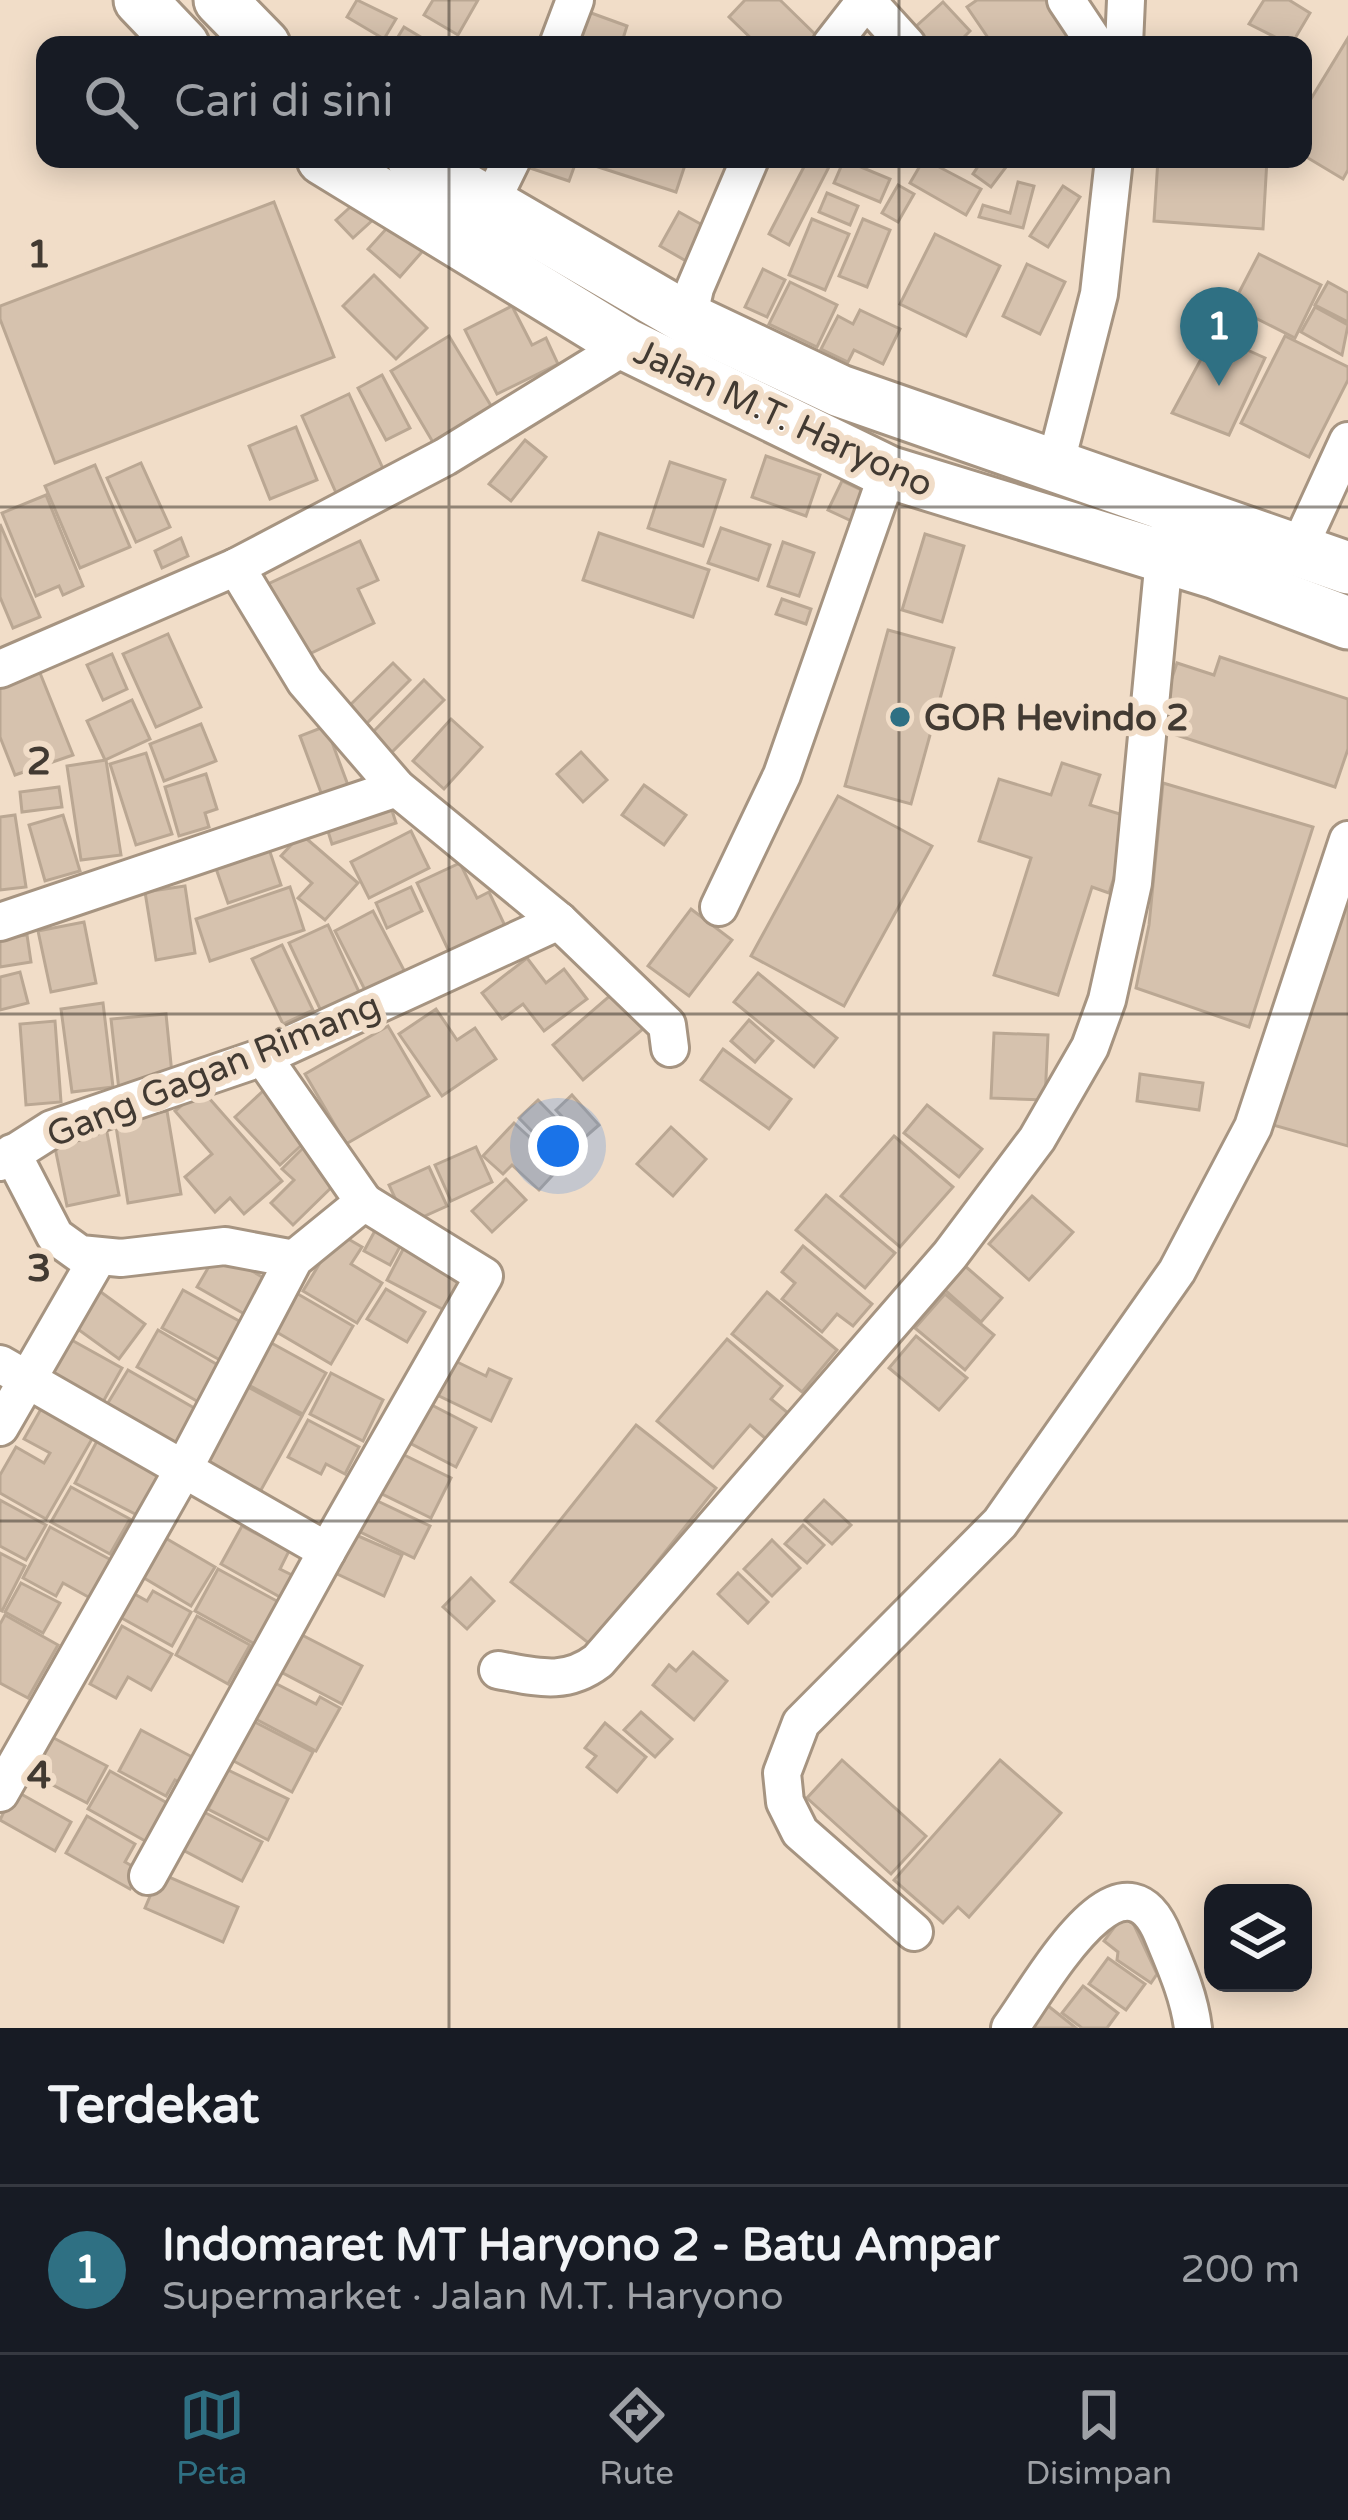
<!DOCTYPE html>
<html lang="id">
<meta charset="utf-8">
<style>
body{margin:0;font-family:"Varela Round",sans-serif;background:#242831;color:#f1f3f6}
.controls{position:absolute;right:36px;bottom:36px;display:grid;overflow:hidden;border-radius:24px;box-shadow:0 6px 30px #0003}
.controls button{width:108px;height:108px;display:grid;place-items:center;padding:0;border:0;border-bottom:3px solid #363941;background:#171b24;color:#f1f3f6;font:60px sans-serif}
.you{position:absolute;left:558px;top:1146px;width:42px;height:42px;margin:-30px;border:9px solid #fff;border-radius:50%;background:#1a73e8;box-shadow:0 0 0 18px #1a73e833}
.badge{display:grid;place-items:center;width:78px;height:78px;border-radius:50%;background:#2f7083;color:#fff;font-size:39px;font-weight:700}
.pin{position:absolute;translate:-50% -99px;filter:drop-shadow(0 3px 6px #0008)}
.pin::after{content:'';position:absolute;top:63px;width:42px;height:36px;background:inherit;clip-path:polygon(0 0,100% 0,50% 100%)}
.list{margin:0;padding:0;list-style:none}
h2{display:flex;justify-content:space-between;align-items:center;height:156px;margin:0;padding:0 48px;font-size:51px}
h2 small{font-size:39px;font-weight:400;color:#9ea1a6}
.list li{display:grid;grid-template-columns:78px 1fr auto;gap:36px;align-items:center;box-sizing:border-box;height:168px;padding:0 48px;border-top:3px solid #363941}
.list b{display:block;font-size:45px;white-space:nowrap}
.list p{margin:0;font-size:39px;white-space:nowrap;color:#9ea1a6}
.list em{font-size:39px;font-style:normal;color:#9ea1a6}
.icon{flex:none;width:66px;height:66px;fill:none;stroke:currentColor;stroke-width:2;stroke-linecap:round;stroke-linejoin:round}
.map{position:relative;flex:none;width:1348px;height:2028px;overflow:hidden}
.search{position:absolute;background:#171b24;box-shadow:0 6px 30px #0003;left:36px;right:36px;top:36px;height:132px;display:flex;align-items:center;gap:30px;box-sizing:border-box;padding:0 42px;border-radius:24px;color:#9ea1a6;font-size:45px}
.sheet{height:324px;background:#171b24}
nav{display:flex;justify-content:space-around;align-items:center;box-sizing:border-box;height:168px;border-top:3px solid #363941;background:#171b24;font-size:33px;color:#9ea1a6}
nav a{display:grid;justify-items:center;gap:6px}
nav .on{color:#2f7083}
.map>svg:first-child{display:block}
.building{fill:#d6c2ae;stroke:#baa793;stroke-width:3}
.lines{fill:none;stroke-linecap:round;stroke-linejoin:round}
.minor-casing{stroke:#a69481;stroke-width:42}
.highway-casing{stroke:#a69481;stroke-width:57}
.minor{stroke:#fff;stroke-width:36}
.highway{stroke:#fff;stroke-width:51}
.grid{fill:none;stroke:#423a32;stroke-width:3;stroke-opacity:0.55}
.poi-dot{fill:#2f7083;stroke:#f1ddc8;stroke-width:4.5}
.labels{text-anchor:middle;stroke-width:12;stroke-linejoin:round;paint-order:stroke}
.street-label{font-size:36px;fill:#423a32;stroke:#f1ddc8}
.poi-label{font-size:36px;font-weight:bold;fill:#423a32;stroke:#f1ddc8;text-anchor:start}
.grid-label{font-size:39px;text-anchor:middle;font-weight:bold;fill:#423a32;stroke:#f1ddc8;stroke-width:12;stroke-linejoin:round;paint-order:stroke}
</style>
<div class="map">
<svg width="1348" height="2028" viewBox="0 0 1348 2028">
<rect width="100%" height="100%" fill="#f1ddc8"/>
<g class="building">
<polygon points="357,0 396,19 384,39 347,17"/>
<polygon points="433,0 478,0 458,35 424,15"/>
<polygon points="745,0 780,0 820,39 815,45 758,45 729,17"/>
<polygon points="977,0 1052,0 1075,35 1059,45 993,45 967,7"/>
<polygon points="1264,0 1289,0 1310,13 1291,45 1249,24"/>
<polygon points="943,2 970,31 956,45 929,45 913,29"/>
<polygon points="583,10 627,26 621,45 573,41"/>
<polygon points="404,27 434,45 393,45"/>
<polygon points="1348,38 1348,170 1343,179 1303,155 1303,112"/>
<polygon points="523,159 577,159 569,181 521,165"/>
<polygon points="591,159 687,159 676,192 589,164"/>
<polygon points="808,159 833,159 789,245 769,234"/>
<polygon points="924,159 981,189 966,215 910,183"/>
<polygon points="983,159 1009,163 991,187 973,174"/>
<polygon points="1158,159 1267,159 1263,229 1154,221"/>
<polygon points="844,160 890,179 880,202 834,183"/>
<polygon points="1018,182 1034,186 1023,228 979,217 983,205 1010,213"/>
<polygon points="898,185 914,194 898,222 882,213"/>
<polygon points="1063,186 1080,197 1048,247 1030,236"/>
<polygon points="827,193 858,206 850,225 819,212"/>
<polygon points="358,200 375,218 353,238 336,220"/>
<polygon points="274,202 334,357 55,463 0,319 0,306"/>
<polygon points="679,212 706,227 686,261 660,246"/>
<polygon points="396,218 428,245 400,277 368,249"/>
<polygon points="812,219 849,234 825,290 789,275"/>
<polygon points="863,219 890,230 867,287 839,276"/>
<polygon points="935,234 1000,266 966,336 900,304"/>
<polygon points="1259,254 1321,285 1295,338 1232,306"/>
<polygon points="1027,264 1065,282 1040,334 1003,316"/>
<polygon points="763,269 785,280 767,317 745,307"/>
<polygon points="374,275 427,328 396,359 343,306"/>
<polygon points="790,282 837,305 817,347 769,324"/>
<polygon points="1328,282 1348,293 1348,322 1315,305"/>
<polygon points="512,306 532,345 546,338 558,364 497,394 465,330"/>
<polygon points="1315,307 1348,325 1342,355 1301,332"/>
<polygon points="860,310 900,329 883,364 854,350 848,362 821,349 838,316 853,324"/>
<polygon points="1214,335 1265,358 1229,435 1172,413"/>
<polygon points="449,336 493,409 434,444 391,371"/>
<polygon points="1285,336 1348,367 1348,380 1309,457 1241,423"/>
<polygon points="382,375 410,428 386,440 358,388"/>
<polygon points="349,394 385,473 337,495 302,416"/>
<polygon points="296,427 317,480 270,499 249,446"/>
<polygon points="525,440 546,457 511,501 489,484"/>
<polygon points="766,456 820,475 806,516 752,497"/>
<polygon points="670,462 725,480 703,546 648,528"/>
<polygon points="141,463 170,527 136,542 107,478"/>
<polygon points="95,465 130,547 80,568 45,486"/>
<polygon points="842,481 872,495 858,524 828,510"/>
<polygon points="46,495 83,586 63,595 59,586 36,596 2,513"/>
<polygon points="0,524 40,617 13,628 0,597"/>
<polygon points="721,528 770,545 758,580 708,563"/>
<polygon points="599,533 709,570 693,617 583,580"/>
<polygon points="925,534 964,546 942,622 902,610"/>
<polygon points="181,538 188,556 162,568 155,551"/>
<polygon points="360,541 378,580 358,589 374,623 303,657 268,584"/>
<polygon points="783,542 814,553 799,596 768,586"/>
<polygon points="782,599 811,609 806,624 776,614"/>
<polygon points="888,630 954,648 911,804 845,786"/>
<polygon points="168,634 201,707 156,727 123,654"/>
<polygon points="112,654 127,689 103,700 87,665"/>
<polygon points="1220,657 1348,699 1348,749 1335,787 1155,728 1177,663 1214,675"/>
<polygon points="393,663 410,680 364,726 347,708"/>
<polygon points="38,668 73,755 15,775 0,737 0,684"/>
<polygon points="424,680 444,700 390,754 371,734"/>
<polygon points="132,700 150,739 105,760 87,721"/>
<polygon points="451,719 482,747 444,789 413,761"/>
<polygon points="201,724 216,761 164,781 150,744"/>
<polygon points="326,726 349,788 323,798 300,736"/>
<polygon points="581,752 607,780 583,802 557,774"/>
<polygon points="146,753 172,834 136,845 110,764"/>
<polygon points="106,760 121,855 81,860 67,766"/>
<polygon points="1062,763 1100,775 1090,805 1133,818 1109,893 1092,887 1058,995 994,975 1031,858 979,841 999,779 1051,795"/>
<polygon points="206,774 217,809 205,813 209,827 179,836 165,787"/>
<polygon points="1163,783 1313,827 1249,1027 1136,988 1149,925"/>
<polygon points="644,785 686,815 664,845 622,815"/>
<polygon points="59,787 62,807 22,812 20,792"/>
<polygon points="838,796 932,846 844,1006 751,956"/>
<polygon points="390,804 396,823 332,844 326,825"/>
<polygon points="15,815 26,887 0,890 0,817"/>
<polygon points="63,815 80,871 45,881 29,825"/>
<polygon points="411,831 429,868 369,898 351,862"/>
<polygon points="301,834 358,883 325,920 298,898 312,883 281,856"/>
<polygon points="266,840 281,885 228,903 212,857"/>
<polygon points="460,863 477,898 489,892 507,930 451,956 417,883"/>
<polygon points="1348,866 1348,1146 1273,1125"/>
<polygon points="185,886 195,953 156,960 145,892"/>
<polygon points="290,887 304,930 210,961 196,919"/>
<polygon points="411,887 422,911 387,928 376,903"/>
<polygon points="691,909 732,940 689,996 648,966"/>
<polygon points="373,911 406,974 367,994 335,931"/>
<polygon points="84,922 96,983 51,992 38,931"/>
<polygon points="328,925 360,994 321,1011 289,943"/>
<polygon points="27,935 31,962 0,967 0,938"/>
<polygon points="282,945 313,1010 283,1024 252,959"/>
<polygon points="527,958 546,983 564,969 587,999 544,1031 523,1004 502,1019 482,993"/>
<polygon points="20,972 28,1003 0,1010 0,977"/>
<polygon points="758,973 837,1038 814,1067 734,1002"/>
<polygon points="613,993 644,1028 583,1080 553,1045"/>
<polygon points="103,1003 113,1087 72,1092 61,1009"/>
<polygon points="436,1009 457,1040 475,1028 496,1059 442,1096 399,1034"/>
<polygon points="166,1014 172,1074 151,1076 152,1087 119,1090 111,1019"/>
<polygon points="749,1020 773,1041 755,1062 731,1041"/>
<polygon points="55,1021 61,1102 26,1105 20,1024"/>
<polygon points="388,1026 429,1096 346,1144 305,1074"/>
<polygon points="994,1033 1048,1035 1045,1100 991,1098"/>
<polygon points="723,1049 791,1099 769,1129 701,1080"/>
<polygon points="1140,1074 1203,1083 1199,1110 1137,1101"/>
<polygon points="201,1089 282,1181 244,1214 230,1198 215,1212 185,1177 212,1154 175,1111"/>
<polygon points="263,1091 308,1139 280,1165 235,1117"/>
<polygon points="572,1095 599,1125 583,1139 556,1110"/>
<polygon points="538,1100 578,1141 559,1159 519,1118"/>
<polygon points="927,1105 982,1149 959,1177 904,1133"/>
<polygon points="167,1111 181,1194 128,1203 115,1120"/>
<polygon points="105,1122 119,1195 67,1206 52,1133"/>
<polygon points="514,1123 561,1166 539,1190 512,1165 503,1174 483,1156"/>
<polygon points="671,1127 706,1159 673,1196 637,1164"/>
<polygon points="894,1136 953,1187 900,1247 841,1196"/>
<polygon points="306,1145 340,1179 293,1225 271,1203 294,1180 282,1169"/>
<polygon points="476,1147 492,1182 451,1201 435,1165"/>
<polygon points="429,1167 447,1206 407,1224 389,1185"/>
<polygon points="506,1179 526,1200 492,1232 472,1211"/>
<polygon points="826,1195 895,1253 865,1288 796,1230"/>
<polygon points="1032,1196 1073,1232 1029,1280 989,1244"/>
<polygon points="377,1227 403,1241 390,1265 364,1251"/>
<polygon points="338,1233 362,1247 351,1264 382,1283 357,1323 303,1291"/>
<polygon points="409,1238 471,1270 448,1312 387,1280"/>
<polygon points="803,1246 872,1304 853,1326 837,1314 822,1332 782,1299 795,1283 782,1272"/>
<polygon points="218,1251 269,1281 248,1316 197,1287"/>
<polygon points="965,1266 1002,1298 981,1322 945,1290"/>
<polygon points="94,1287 145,1324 119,1359 68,1322"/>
<polygon points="386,1289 425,1312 407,1342 367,1319"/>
<polygon points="183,1290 241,1322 220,1360 162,1328"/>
<polygon points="291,1290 353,1326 331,1364 268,1327"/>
<polygon points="767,1292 837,1350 802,1392 732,1334"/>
<polygon points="945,1294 994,1335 965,1370 915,1328"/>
<polygon points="158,1330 223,1368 202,1404 137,1367"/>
<polygon points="916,1336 967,1378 939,1410 889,1368"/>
<polygon points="68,1338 122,1368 99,1409 45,1378"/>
<polygon points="727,1339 782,1386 771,1399 788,1413 766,1439 750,1425 713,1468 657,1421"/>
<polygon points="266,1340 326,1373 303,1414 243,1382"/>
<polygon points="449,1358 486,1376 489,1369 511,1379 491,1421 433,1393"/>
<polygon points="128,1370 196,1409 171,1451 103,1411"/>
<polygon points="331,1373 383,1400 363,1441 310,1414"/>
<polygon points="244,1385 302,1416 256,1499 199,1468"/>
<polygon points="424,1401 476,1428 456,1467 404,1440"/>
<polygon points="41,1409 92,1439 46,1519 0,1493 0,1475 16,1447 44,1463 50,1453 24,1439"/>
<polygon points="308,1420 359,1447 345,1474 326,1464 321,1474 288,1457"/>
<polygon points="636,1425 716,1488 591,1645 511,1582"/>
<polygon points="97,1441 162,1475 141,1517 75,1483"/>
<polygon points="394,1450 451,1478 431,1518 374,1490"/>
<polygon points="71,1487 130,1519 110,1554 51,1522"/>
<polygon points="367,1496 430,1526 414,1558 352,1528"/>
<polygon points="0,1500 46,1525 26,1560 0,1546"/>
<polygon points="824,1500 851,1525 832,1544 805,1520"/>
<polygon points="803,1525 824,1545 807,1563 785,1544"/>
<polygon points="242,1526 289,1551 280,1569 300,1579 287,1601 221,1564"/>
<polygon points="50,1527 113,1561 92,1599 63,1583 56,1596 23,1578"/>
<polygon points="349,1532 402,1555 384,1596 331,1571"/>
<polygon points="162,1536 215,1567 191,1606 139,1575"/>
<polygon points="772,1540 800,1568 772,1596 744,1569"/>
<polygon points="0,1553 25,1566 2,1611 0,1610"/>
<polygon points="218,1569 286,1606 262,1648 195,1611"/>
<polygon points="738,1573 768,1602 748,1623 718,1594"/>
<polygon points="471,1578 494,1601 467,1629 443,1607"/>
<polygon points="21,1583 60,1603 43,1633 5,1612"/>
<polygon points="153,1591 191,1612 172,1646 118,1616 131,1592 147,1601"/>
<polygon points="5,1615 58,1645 28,1698 0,1683 0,1624"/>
<polygon points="197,1616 250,1645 228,1684 176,1655"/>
<polygon points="122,1626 172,1654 151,1690 128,1677 116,1698 90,1684"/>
<polygon points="300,1634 362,1666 342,1704 281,1672"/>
<polygon points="693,1652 727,1681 694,1720 653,1685 669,1665 676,1671"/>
<polygon points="267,1679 316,1704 320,1697 340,1708 316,1751 248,1715"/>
<polygon points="641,1712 672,1739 655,1757 624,1730"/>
<polygon points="247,1718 313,1752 292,1792 226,1757"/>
<polygon points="605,1723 646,1757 617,1792 587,1767 596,1756 585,1748"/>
<polygon points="141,1730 196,1759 182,1784 175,1780 166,1796 119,1771"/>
<polygon points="48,1735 107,1766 87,1803 28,1772"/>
<polygon points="842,1760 926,1836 891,1874 807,1798"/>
<polygon points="1000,1760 1061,1813 969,1917 958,1907 943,1923 894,1880"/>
<polygon points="228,1770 288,1799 268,1840 208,1809"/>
<polygon points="110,1771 169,1804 147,1842 88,1809"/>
<polygon points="14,1790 71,1822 55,1851 0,1820"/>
<polygon points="200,1810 262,1842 242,1881 181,1849"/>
<polygon points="87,1816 135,1844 125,1862 141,1871 130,1889 66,1853"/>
<polygon points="160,1873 238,1907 223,1942 145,1908"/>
<polygon points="1127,1910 1157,1974 1151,1983 1117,1960 1118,1952 1104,1941"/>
<polygon points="1108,1958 1145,1984 1126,2010 1089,1984"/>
<polygon points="1083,1986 1118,2013 1107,2028 1082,2028 1062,2013"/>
<polygon points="1047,2005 1076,2028 1028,2028"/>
</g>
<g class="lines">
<g class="minor-casing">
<g id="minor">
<polyline points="1066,0 1096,45"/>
<polyline points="867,1 907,45"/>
<polyline points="558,45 575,0"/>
<polyline points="831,45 866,0"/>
<polyline points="1124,45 1126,0"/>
<polyline points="490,204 512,159"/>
<polyline points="688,319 695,288 750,159"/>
<polyline points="1055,466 1099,294 1114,159"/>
<polyline points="1298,550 1348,441"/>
<polyline points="236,567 305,681 397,788 559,921 667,1025 670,1048"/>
<polyline points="0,669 236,567 445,457 627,345"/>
<polyline points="719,907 782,775 888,472"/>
<polyline points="0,922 397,788"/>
<polyline points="263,1057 364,1202"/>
<polyline points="12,1153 55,1236 80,1254 121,1258 225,1246 294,1259"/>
<polyline points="0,1162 52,1129 263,1057 559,921"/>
<polyline points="0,1364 327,1551 484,1276 364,1202 294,1259 182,1472 0,1793"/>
<polyline points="0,1427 97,1259"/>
<path d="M498 1670C537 1677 565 1686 598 1661L950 1255 1037 1139 1090 1047 1107 1000 1133 883 1166 537"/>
<polyline points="148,1876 327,1551"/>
<polyline points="914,1932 800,1832 785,1802 782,1773 801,1723 1000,1523 1177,1271 1253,1127 1348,840"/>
<path d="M1010 2028C1041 1986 1123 1833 1164 1938 1176 1967 1189 1996 1193 2028"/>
</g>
</g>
<g class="highway-casing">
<g id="highway">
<polyline points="140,0 183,45"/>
<polyline points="220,0 264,45"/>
<polyline points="323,159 627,345 888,472 1216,573 1348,623"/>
<polyline points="413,159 688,319 840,391 1348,568"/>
</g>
</g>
<use href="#minor" class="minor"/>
<use href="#highway" class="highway"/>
</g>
<path class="grid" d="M449 0V45M899 0V45M449 159V2028M899 159V2028M0 507H1348M0 1014H1348M0 1521H1348"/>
<circle class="poi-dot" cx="900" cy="717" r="12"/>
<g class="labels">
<g class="street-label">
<text transform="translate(784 417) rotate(25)" y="13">Jalan M.T. Haryono</text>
<text transform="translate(213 1069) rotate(-22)" y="13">Gang Gagan Rimang</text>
</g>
<g class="poi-label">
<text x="924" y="730">GOR Hevindo 2</text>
</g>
</g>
<g class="grid-label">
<text x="39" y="267">1</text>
<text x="39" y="774">2</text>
<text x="39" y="1281">3</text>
<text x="39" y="1788">4</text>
</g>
</svg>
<div class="controls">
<button><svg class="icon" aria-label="layers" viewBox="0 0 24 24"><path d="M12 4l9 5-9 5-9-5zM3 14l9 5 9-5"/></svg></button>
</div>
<div class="you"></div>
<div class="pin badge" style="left:1219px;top:386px">1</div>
<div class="search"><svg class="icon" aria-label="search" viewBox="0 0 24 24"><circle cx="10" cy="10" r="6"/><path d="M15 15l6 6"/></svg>Cari di sini</div>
</div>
<section class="sheet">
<h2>Terdekat<small></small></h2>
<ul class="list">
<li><span class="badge">1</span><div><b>Indomaret MT Haryono 2 - Batu Ampar</b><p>Supermarket · Jalan M.T. Haryono</p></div><em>200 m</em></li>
</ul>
</section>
<nav>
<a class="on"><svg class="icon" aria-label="map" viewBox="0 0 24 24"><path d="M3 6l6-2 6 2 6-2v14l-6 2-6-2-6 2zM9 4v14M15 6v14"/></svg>Peta</a>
<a><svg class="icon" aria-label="directions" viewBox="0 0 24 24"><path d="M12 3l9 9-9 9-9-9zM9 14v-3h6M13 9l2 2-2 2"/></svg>Rute</a>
<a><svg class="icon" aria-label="saved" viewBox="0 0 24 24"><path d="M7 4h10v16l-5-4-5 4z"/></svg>Disimpan</a>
</nav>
